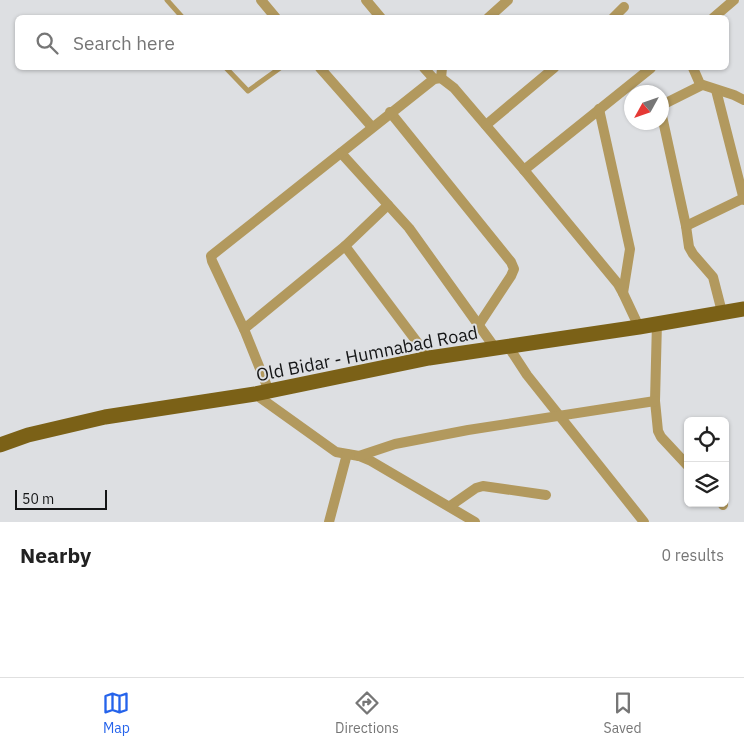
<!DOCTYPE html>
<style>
body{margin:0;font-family:"IBM Plex Sans",sans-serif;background:#f6f6f6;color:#222}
.controls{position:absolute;right:15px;bottom:15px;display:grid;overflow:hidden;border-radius:8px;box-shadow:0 1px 4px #0004}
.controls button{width:45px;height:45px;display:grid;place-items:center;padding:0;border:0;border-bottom:1px solid #e0e0e0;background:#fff;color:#222;font:25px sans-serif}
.compass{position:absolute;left:624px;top:85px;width:45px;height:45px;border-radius:50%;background:#fff;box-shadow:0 1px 4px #0004;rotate:230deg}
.scale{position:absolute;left:15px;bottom:12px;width:92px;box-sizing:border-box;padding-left:5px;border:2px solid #141516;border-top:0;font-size:14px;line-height:18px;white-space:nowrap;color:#141516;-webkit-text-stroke:4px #dddfe2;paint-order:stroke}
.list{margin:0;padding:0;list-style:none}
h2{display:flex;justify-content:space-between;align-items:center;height:65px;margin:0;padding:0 20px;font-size:21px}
h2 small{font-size:16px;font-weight:400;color:#767676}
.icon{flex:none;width:28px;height:28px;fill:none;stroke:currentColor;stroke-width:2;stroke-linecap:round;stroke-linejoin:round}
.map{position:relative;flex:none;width:744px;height:522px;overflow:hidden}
.search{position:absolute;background:#fff;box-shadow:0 1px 4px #0004;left:15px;right:15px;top:15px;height:55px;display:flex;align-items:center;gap:12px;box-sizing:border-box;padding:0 18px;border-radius:8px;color:#767676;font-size:19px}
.sheet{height:155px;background:#fff}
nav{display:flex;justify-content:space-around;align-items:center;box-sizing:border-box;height:70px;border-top:1px solid #e0e0e0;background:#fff;font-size:14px;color:#767676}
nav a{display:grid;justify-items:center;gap:2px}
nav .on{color:#2563eb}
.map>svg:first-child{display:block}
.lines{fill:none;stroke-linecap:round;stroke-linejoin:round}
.lane{stroke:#b2995e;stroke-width:5}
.street{stroke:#b2995e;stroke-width:10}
.primary{stroke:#7b6117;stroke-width:15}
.labels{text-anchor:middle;stroke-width:4;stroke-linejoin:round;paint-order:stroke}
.street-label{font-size:18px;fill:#141516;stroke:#dddfe2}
</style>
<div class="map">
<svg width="744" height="522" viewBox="0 0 744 522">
<rect width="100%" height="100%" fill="#dddfe2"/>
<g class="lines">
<g class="lane">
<polyline points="167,0 183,18"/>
<polyline points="226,68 248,91 280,68"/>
</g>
<g class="street">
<polyline points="261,0 276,18"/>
<polyline points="366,0 381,18"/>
<polyline points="488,18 508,0"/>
<polyline points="613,18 624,7"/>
<polyline points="713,18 734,0"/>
<polyline points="320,68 372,127"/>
<polyline points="424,68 434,79"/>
<polyline points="693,68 700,84 734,95 744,100"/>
<polyline points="441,78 454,88 524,170 618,284 623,293 639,327"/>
<polyline points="716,90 744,200"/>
<polyline points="662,105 702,85"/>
<polyline points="599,109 630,249 623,293"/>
<polyline points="390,112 511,262 514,269 511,276 478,326"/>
<polyline points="662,116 686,226 689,247 693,254 713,277 722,312"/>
<polyline points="486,125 554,68"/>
<polyline points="341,153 409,228 495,348"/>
<polyline points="524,170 651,68"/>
<polyline points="686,226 744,198"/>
<polyline points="345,246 429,358"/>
<polyline points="657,322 655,401 658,431 661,437 688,466"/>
<polyline points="244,329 345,246 388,205"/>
<polyline points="508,346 527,375 644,522"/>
<polyline points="269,391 244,329 212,261 211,256 434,79 441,78 442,68"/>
<polyline points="255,394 336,452 359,456 371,461 475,522"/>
<polyline points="359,456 395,444 468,430 655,401"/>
<polyline points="722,503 723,505"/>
<polyline points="450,506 476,488 483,486 546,495"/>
<polyline points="329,522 347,454"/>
</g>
<polyline class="primary" points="0,445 28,435 105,417 255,394 429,358 639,327 744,309"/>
</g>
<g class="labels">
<g class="street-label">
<text transform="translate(367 354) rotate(-11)" y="6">Old Bidar - Humnabad Road</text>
</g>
</g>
</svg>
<div class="controls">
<button><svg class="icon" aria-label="locate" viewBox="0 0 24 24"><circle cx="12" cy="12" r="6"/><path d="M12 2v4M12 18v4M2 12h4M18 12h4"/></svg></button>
<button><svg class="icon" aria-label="layers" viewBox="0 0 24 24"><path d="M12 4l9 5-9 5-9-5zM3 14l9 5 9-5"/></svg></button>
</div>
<svg class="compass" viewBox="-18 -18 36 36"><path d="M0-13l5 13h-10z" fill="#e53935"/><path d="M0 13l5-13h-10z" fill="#767676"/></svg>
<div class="scale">50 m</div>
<div class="search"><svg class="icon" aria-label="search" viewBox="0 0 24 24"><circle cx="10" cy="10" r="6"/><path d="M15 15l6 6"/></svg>Search here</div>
</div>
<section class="sheet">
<h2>Nearby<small>0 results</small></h2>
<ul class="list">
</ul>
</section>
<nav>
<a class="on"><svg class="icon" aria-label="map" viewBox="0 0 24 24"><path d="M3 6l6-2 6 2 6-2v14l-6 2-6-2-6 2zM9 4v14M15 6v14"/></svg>Map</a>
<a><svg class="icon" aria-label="directions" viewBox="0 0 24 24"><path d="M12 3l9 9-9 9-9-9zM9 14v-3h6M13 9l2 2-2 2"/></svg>Directions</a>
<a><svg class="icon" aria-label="saved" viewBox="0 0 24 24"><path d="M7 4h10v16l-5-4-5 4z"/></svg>Saved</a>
</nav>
